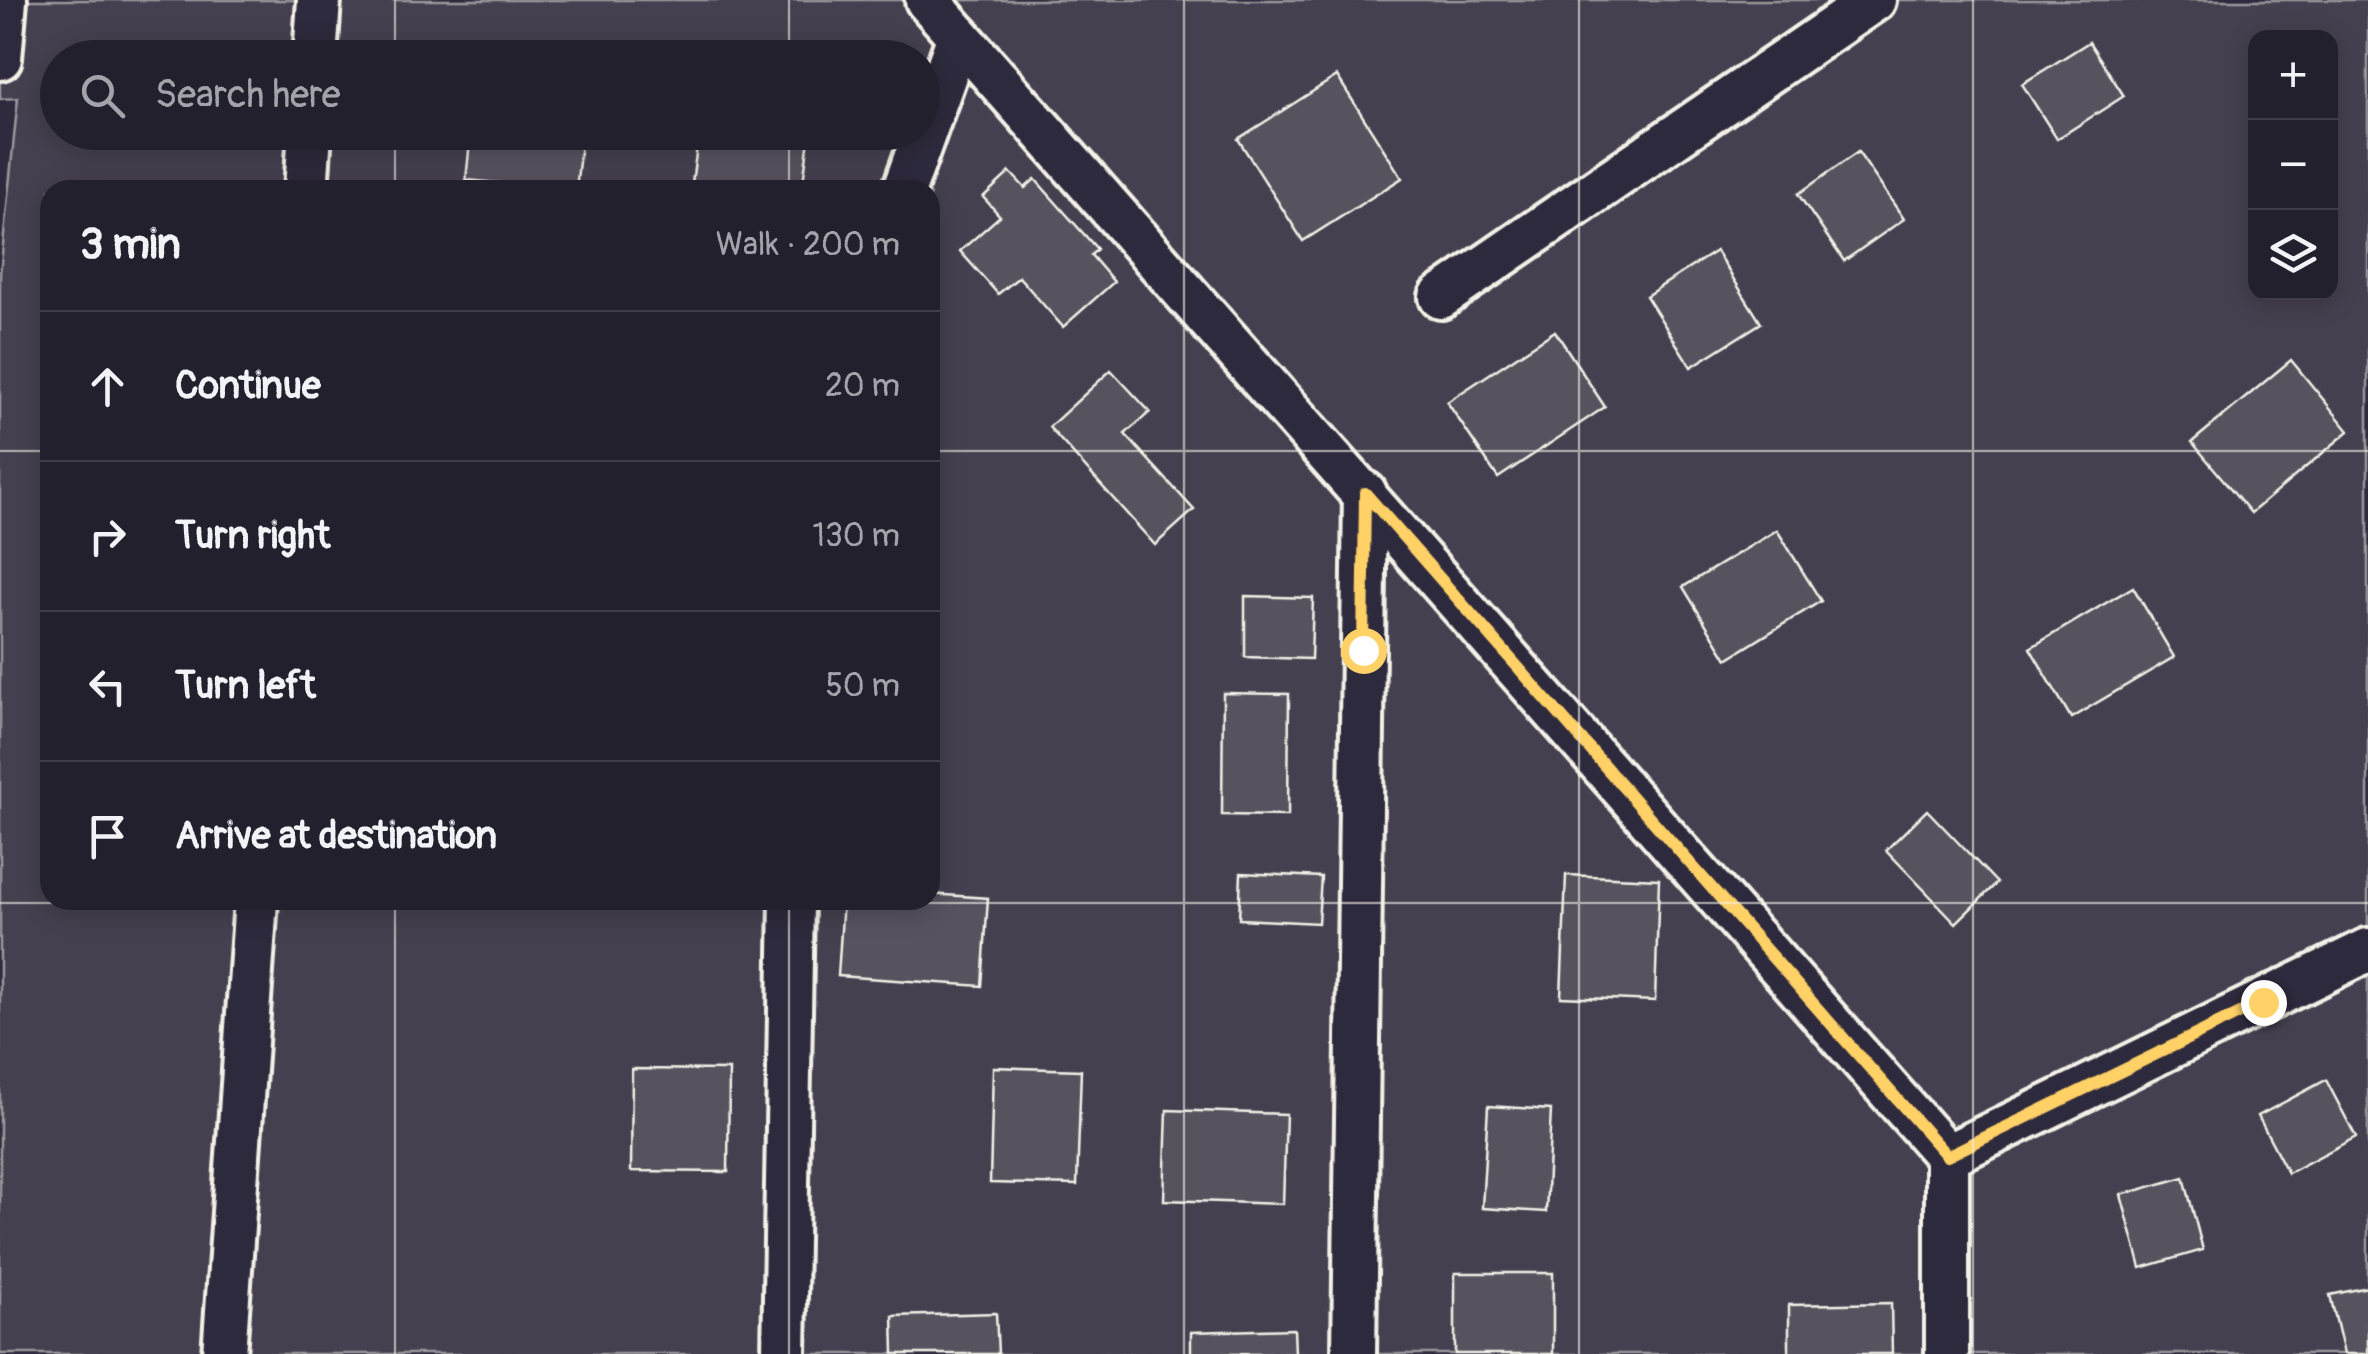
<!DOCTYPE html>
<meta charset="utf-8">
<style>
body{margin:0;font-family:Pangolin,sans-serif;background:#2f2d3a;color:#f1f3f6}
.controls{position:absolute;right:30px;top:30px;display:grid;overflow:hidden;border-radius:20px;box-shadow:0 5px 25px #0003}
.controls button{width:90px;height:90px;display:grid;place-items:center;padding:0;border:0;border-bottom:2px solid #403e4a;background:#23202e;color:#f1f3f6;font:50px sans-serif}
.stop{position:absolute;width:30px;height:30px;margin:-22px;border:8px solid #ffd166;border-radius:50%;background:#fff}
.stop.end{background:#ffd166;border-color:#fff;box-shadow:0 2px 10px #0008}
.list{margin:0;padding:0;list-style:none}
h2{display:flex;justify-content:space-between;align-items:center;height:130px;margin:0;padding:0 40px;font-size:42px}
h2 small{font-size:32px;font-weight:400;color:#a3a3aa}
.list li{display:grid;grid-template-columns:65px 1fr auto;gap:30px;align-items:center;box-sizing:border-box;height:150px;padding:0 40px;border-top:2px solid #403e4a}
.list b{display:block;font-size:38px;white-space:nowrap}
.list em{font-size:32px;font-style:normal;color:#a3a3aa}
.icon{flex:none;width:55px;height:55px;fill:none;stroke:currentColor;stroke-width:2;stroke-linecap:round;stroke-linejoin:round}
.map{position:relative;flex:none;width:2368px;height:1354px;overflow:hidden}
.search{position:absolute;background:#23202e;box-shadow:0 5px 25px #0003;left:40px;top:40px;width:900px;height:110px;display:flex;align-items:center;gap:25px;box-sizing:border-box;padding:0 35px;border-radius:55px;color:#a3a3aa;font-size:38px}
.panel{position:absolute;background:#23202e;box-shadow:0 5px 25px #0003;left:40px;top:180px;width:900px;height:730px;border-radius:30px}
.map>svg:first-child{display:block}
.green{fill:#454050;stroke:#9c989c;stroke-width:2.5;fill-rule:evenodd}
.building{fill:#56525f;stroke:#f4f1e8;stroke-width:2.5}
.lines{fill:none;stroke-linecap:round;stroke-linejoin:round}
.street-casing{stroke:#f4f1e8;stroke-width:50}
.street{stroke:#2f2a3d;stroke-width:42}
.route{stroke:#ffd166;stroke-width:12}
.grid{fill:none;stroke:#f4f1e8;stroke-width:2.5;stroke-opacity:0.55}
</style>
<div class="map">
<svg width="2368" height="1354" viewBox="0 0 2368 1354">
<rect width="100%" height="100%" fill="#2f2a3d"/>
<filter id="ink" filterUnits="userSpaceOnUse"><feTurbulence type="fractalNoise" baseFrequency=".01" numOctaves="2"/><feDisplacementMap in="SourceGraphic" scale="20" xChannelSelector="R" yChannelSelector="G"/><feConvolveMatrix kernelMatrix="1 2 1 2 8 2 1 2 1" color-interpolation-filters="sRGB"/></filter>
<g filter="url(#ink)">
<path class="green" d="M0 0H2368V1354H0V274L18 98 0 99ZM2256 38H2330V292H2256ZM58 58H922V132H58ZM50 190H930V900H50Z"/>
<g class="building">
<polygon points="482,41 587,54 587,58 480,58"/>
<polygon points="2089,42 2124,96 2057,139 2022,84"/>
<polygon points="1337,76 1402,178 1303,241 1238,139"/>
<polygon points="471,132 566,132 565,142 581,143 576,190 466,180"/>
<polygon points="699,132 810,132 802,190 745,190 692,183"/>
<polygon points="1858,152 1904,219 1844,261 1798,194"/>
<polygon points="1010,172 1025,188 1035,179 1097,249 1091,255 1114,282 1063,327 1019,277 998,294 960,251 1000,216 983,197"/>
<polygon points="1716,251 1761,323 1691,367 1646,296"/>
<polygon points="1555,331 1605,407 1498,478 1447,402"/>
<polygon points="2291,360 2349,431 2251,513 2192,442"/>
<polygon points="1111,370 1150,412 1125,434 1194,510 1155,545 1049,427"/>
<polygon points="1777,530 1821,601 1727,659 1683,587"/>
<polygon points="2133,587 2174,657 2071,718 2030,648"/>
<polygon points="1245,596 1313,598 1311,659 1245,657"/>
<polygon points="1223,693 1289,694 1288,816 1222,815"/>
<polygon points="1927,810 1997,883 1956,923 1886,850"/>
<polygon points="1241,873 1321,877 1318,923 1239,919"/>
<polygon points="1566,875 1659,879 1655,1001 1561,997"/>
<polygon points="930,894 988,898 982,986 838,976 843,900 930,900"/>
<polygon points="993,1067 1081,1070 1077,1185 990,1183"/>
<polygon points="632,1069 729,1070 728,1172 631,1171"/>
<polygon points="2326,1080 2356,1137 2288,1173 2258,1116"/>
<polygon points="1488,1106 1551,1110 1546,1212 1482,1208"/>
<polygon points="1167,1110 1286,1114 1283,1204 1164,1200"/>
<polygon points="2184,1177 2203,1250 2141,1268 2121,1195"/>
<rect x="1455" y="1273" width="98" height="81"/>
<polygon points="2368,1287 2368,1354 2344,1354 2330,1295"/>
<polygon points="1891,1303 1892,1354 1789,1354 1789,1305"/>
<polygon points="996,1313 998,1354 894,1354 893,1316"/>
<polygon points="1294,1329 1295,1354 1191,1354 1191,1332"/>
</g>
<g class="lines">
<g class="street-casing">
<g id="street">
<polyline points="927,0 1947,1156 2368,950"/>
<polyline points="0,58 5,0"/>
<polyline points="315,58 319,0"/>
<polyline points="306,190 310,132"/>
<polyline points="904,190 959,36"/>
<polyline points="1441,297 1874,0"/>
<polyline points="224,1354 256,900"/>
<polyline points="784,1354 792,900"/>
<polyline points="1354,1354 1365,493"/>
<polyline points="1947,1354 1947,1156"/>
</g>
</g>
<use href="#street" class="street"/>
</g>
</g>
<g class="lines" filter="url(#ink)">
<polyline class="route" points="1363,650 1365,493 1947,1156 2263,1002"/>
</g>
<path class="grid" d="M395 0V58M789 0V58M1184 0V1354M1579 0V1354M1973 0V1354M395 132V190M789 132V190M0 451H50M930 451H2368M395 900V1354M789 900V1354M0 903H2368"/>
</svg>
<div class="controls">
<button>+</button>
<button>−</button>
<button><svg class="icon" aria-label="layers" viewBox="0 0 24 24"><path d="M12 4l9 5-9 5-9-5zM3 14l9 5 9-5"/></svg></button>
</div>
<div class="stop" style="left:1363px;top:650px"></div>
<div class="stop end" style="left:2263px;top:1002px"></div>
<div class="search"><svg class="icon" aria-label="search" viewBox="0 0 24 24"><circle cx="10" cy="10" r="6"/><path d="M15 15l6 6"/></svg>Search here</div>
<section class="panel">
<h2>3 min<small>Walk · 200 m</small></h2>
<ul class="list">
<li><svg class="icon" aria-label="ahead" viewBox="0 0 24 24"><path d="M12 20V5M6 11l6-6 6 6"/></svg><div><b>Continue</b></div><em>20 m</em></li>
<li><svg class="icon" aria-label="right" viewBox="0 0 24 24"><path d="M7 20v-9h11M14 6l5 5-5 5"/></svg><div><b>Turn right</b></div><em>130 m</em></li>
<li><svg class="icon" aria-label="left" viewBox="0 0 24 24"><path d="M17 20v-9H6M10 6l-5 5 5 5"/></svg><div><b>Turn left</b></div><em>50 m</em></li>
<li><svg class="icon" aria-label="arrive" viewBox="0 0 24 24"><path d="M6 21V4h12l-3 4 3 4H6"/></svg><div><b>Arrive at destination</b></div></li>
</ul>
</section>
</div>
